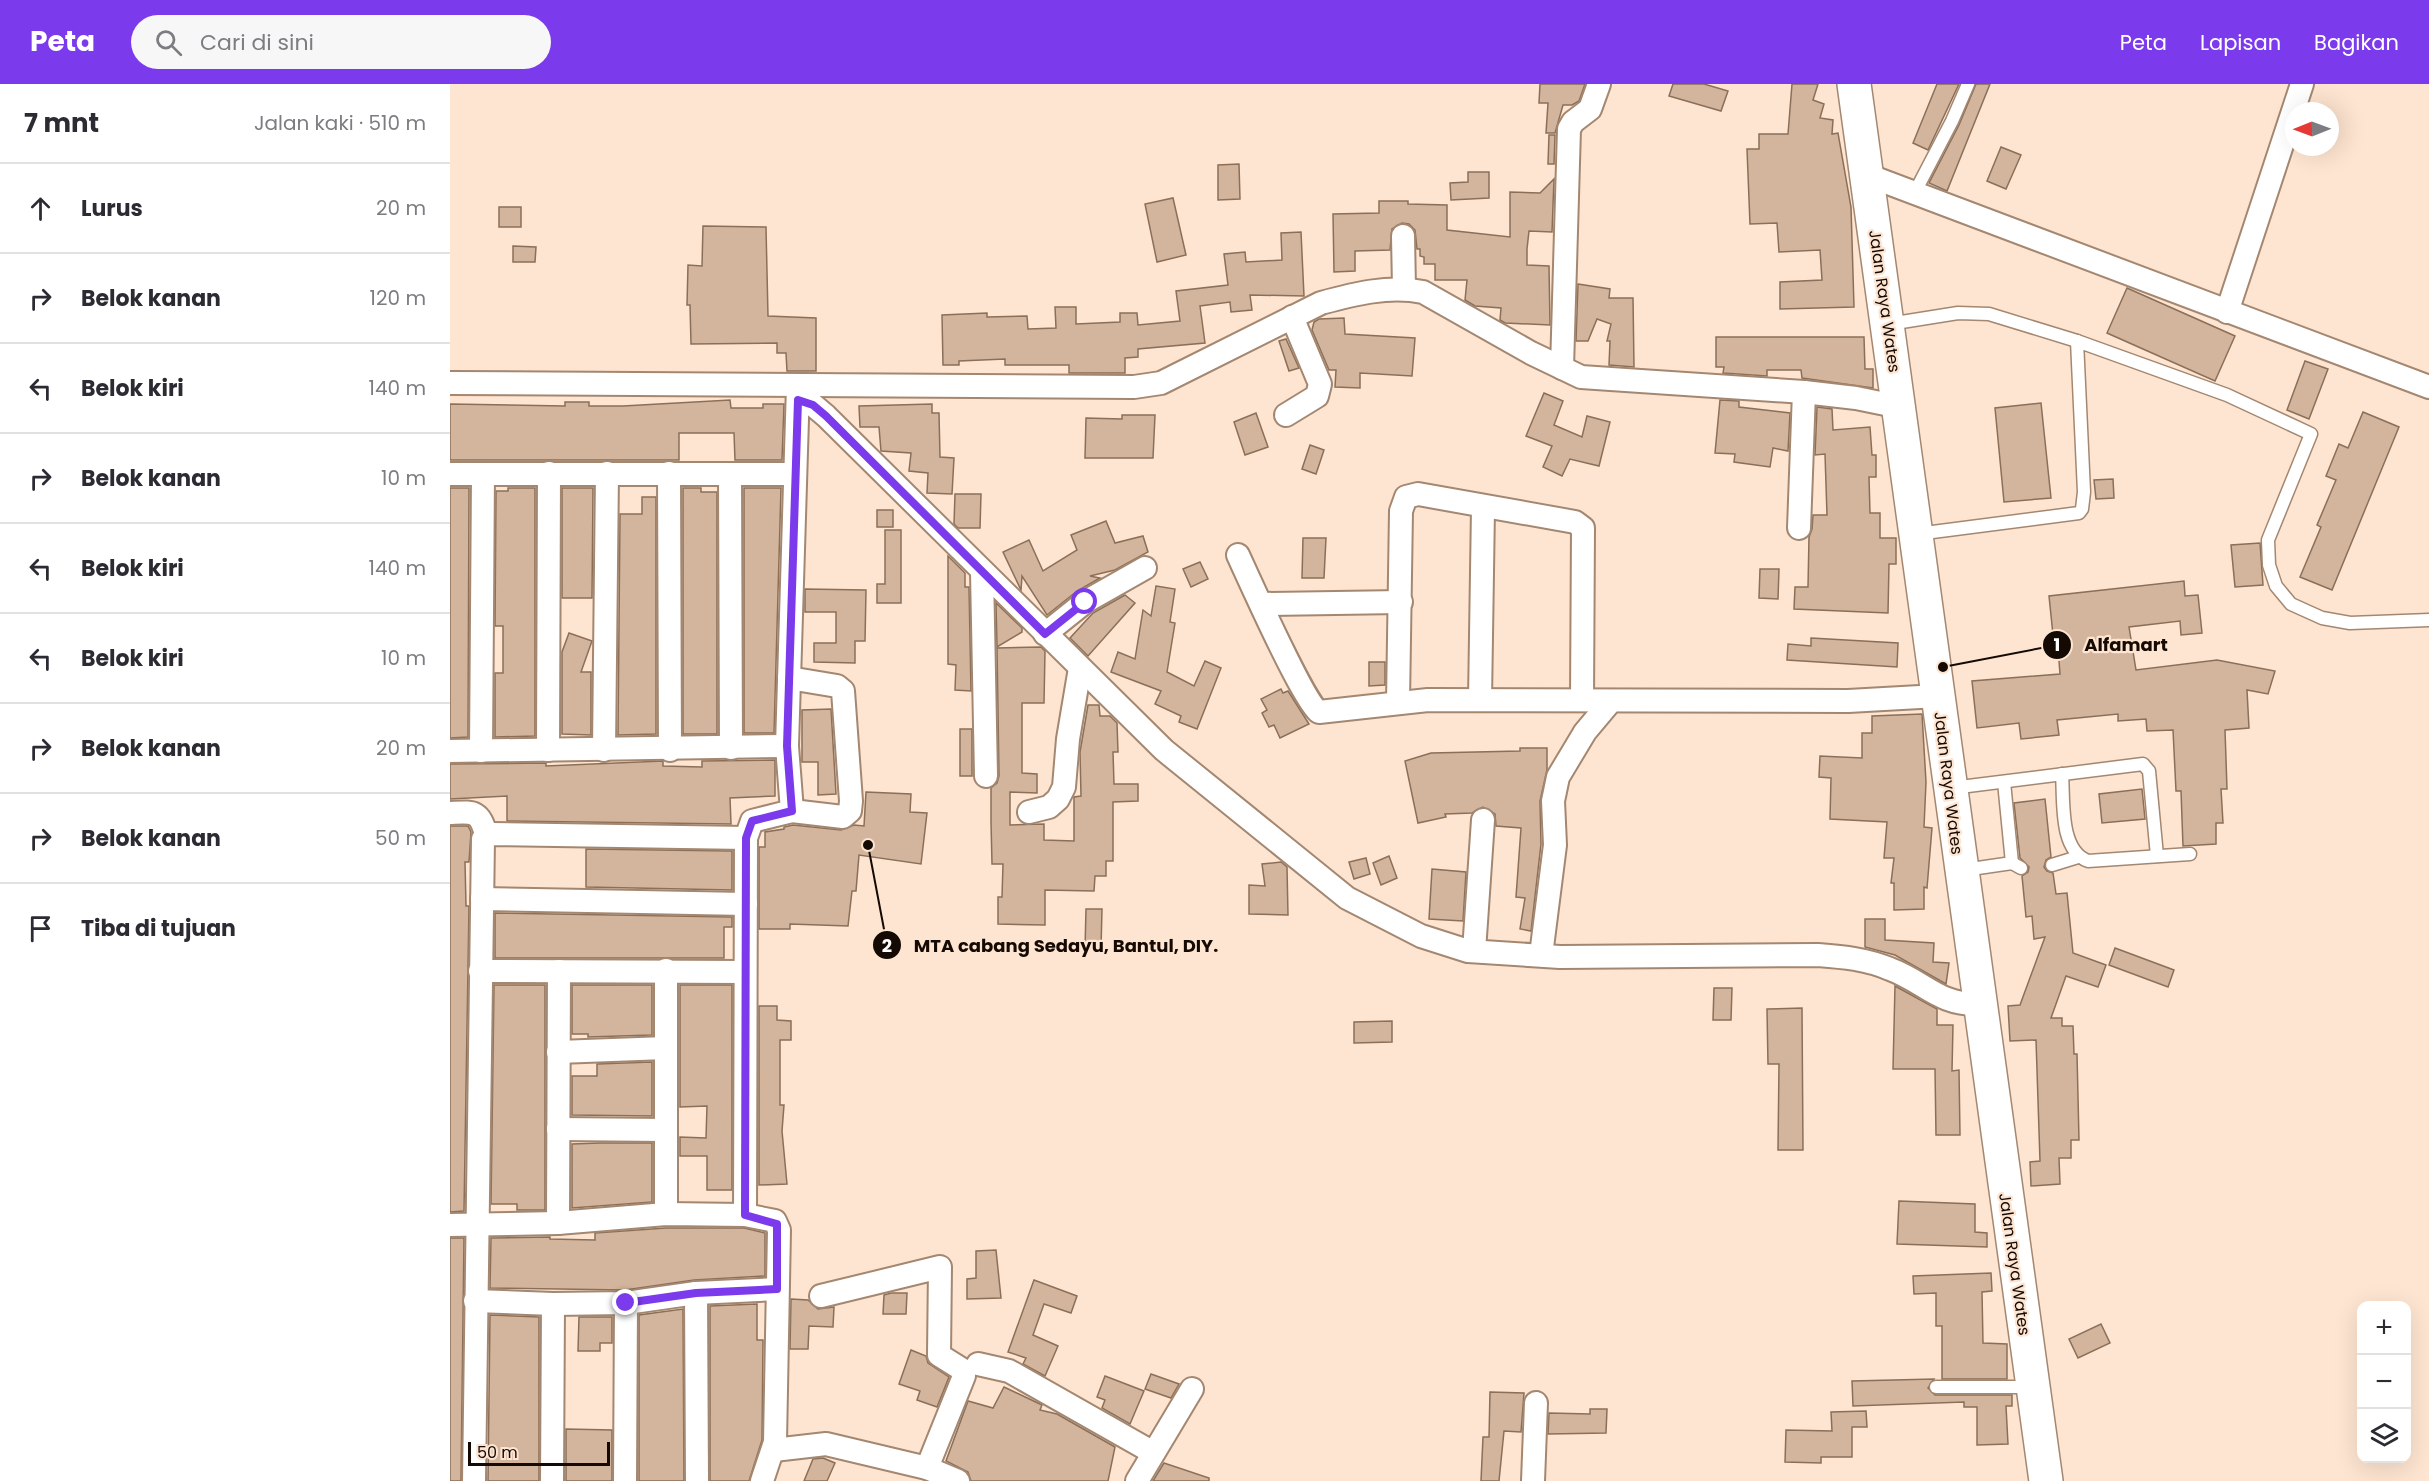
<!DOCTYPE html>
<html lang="id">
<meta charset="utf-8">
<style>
body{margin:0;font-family:Poppins,sans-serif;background:#f7f7f7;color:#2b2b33}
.controls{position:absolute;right:18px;bottom:18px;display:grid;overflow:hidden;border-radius:12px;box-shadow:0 6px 24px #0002}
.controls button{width:54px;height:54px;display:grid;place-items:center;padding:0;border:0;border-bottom:2px solid #e1e1e2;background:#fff;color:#2b2b33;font:30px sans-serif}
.compass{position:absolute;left:1835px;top:18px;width:54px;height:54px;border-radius:50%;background:#fff;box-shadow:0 6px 24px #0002;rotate:269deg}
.scale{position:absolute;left:18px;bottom:15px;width:142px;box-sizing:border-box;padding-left:6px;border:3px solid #140a03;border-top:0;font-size:16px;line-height:21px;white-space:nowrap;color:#140a03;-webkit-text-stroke:4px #fee5d1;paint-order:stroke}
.stop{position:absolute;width:18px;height:18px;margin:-14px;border:4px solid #7c3aed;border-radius:50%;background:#fff}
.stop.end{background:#7c3aed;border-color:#fff;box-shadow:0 2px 6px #0008}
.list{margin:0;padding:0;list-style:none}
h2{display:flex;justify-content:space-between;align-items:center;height:78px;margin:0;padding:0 24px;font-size:26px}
h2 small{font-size:20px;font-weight:400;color:#7c7c81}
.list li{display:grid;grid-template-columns:39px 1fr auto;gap:18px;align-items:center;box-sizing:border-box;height:90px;padding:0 24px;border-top:2px solid #e1e1e2}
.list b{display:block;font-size:22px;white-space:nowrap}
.list em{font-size:20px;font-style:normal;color:#7c7c81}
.icon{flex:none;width:33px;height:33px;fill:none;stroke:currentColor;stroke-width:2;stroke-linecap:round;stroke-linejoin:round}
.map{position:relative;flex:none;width:1979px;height:1397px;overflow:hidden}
header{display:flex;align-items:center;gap:36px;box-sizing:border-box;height:84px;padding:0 30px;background:#7c3aed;color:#fff}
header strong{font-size:28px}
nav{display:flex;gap:33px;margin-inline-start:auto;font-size:21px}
.search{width:420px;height:54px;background:#f7f7f7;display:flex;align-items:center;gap:15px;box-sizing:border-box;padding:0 21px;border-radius:33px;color:#7c7c81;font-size:22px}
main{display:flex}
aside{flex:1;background:#fff}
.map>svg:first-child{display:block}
.building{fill:#d3b59d;stroke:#8b6f58;stroke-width:1.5}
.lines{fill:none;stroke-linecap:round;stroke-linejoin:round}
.service-casing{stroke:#a48770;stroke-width:15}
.minor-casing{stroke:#a48770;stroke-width:26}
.trunk-casing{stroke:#a48770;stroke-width:36}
.service{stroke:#fff;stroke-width:12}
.minor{stroke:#fff;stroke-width:22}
.trunk{stroke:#fff;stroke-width:33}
.route{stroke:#7c3aed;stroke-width:8}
.labels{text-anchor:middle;stroke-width:4.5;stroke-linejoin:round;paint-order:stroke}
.street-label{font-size:16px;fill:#140a03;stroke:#fee5d1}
.leader{fill:none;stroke:#140a03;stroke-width:2}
.callout-dot{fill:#140a03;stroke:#fee5d1;stroke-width:2}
.mark-label{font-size:18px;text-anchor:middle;font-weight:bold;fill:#fff}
.callout-label{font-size:18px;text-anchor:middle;font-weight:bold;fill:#140a03;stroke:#fee5d1;stroke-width:4.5;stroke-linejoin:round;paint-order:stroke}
</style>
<header>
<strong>Peta</strong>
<div class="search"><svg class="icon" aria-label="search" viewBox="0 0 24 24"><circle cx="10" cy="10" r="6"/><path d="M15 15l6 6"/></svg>Cari di sini</div>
<nav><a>Peta</a><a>Lapisan</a><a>Bagikan</a></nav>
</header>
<main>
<aside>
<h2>7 mnt<small>Jalan kaki · 510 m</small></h2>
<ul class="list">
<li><svg class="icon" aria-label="ahead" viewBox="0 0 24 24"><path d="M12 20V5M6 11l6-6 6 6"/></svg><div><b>Lurus</b></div><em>20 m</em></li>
<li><svg class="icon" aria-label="right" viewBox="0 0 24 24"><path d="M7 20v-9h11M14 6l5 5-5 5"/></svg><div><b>Belok kanan</b></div><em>120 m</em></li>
<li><svg class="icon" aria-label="left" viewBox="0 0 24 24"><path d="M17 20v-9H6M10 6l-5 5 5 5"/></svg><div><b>Belok kiri</b></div><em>140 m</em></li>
<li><svg class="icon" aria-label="right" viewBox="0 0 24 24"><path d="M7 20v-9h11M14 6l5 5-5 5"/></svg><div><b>Belok kanan</b></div><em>10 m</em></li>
<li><svg class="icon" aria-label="left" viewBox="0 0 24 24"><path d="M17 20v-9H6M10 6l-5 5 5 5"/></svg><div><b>Belok kiri</b></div><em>140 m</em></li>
<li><svg class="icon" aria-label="left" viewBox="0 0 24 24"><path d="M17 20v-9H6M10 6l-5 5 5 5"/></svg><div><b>Belok kiri</b></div><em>10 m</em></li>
<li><svg class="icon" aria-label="right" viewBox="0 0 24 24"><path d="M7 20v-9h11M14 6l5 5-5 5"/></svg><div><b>Belok kanan</b></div><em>20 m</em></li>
<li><svg class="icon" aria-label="right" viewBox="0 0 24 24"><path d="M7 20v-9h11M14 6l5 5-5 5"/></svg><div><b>Belok kanan</b></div><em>50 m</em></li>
<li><svg class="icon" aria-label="arrive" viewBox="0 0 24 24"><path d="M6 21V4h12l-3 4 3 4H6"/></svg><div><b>Tiba di tujuan</b></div></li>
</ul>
</aside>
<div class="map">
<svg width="1979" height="1397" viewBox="0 0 1979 1397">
<rect width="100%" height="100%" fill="#fee5d1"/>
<g class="building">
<polygon points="1090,0 1135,0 1129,17 1122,21 1113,21 1105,49 1096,49 1098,19 1089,19"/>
<polygon points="1223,0 1254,0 1278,7 1271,27 1219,12"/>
<polygon points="1342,0 1368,0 1363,16 1374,20 1370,34 1383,36 1382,50 1388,49 1401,123 1404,223 1330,225 1330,198 1372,196 1370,166 1329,168 1327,139 1300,140 1297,65 1309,65 1309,50 1338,50"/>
<polygon points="1487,0 1509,0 1478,66 1463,59"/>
<polygon points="1526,0 1540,0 1497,107 1479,99 1509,41"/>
<polygon points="1099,51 1105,51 1104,80 1098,80"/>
<polygon points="1551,63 1571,71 1556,105 1537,97"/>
<polygon points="789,80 790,115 768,116 768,81"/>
<polygon points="1018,88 1039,88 1039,114 1001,116 1000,99 1018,98"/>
<polygon points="1104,95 1102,148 1079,147 1077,165 1077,181 1099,182 1100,241 1055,239 1050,236 1051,224 1025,222 1015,216 1017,196 985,196 985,180 974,180 974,173 970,172 970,165 967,165 965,146 959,140 952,139 942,145 940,166 905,167 905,187 884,188 883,130 929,129 929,117 958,117 958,120 997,121 997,146 1060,153 1060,108 1090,109"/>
<polygon points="723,114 736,171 707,178 695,120"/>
<rect x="49" y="123" width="22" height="20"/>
<polygon points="253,142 316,143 318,232 366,234 366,287 337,287 336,269 327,269 327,259 241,260 240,221 237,221 238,181 252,182"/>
<polygon points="851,148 854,212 800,211 802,226 781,228 780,218 750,222 755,259 688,265 688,273 675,274 675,289 619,289 619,281 555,281 555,275 509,277 509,281 493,281 492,231 537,229 537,233 577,232 578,245 606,244 605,223 626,223 626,240 670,238 670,229 687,229 688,241 730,237 726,207 778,201 774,170 795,168 796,178 832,176 831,149"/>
<polygon points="63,162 86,163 85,178 63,178"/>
<polygon points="1128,200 1160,205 1159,214 1183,214 1184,283 1159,281 1160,257 1157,257 1161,240 1147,235 1138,257 1126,257"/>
<polygon points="1677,204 1785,252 1765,297 1657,249"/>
<polygon points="894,234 895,250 965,254 962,292 910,289 910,304 885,303 886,286 879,286 862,246 864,238 869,235"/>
<polygon points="1266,253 1414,253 1415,285 1423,285 1423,304 1352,294 1351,286 1317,286 1317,292 1273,289 1274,283 1266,283"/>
<polygon points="836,255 849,284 839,287 829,257"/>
<polygon points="1855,277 1878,285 1859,335 1837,326"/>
<polygon points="1094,309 1113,317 1104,341 1132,353 1137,332 1160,338 1149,382 1120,375 1112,392 1093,383 1102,362 1076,352"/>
<polygon points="280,316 281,324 313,324 313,320 334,320 332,376 285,376 284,349 229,349 229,376 0,376 0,320 115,322 115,318 139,318 139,322 173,322"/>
<polygon points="1270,316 1289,317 1289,323 1340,329 1338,367 1323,364 1320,383 1284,378 1285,370 1265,369"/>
<polygon points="1591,319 1601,414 1554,418 1545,324"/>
<polygon points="482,320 482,329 489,329 490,373 504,374 502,410 477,409 478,389 459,387 461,369 431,367 429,343 410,343 409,322"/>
<polygon points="1367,323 1382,325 1383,346 1420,343 1422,371 1426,371 1426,393 1419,393 1420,429 1430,429 1430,454 1446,454 1446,480 1439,480 1438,529 1344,525 1345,503 1358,503 1359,453 1362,445 1363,431 1377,431 1375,370 1365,371"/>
<polygon points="1913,328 1949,343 1882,506 1850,493 1871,443 1867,441 1886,396 1876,392 1889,360 1898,364"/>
<polygon points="806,329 818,363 795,371 784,338"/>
<polygon points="672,331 705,331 703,374 635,374 636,334 672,335"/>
<polygon points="860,361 874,366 866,390 852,385"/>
<polygon points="1663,395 1664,414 1646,415 1644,396"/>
<polygon points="0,404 19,404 18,653 0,654"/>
<polygon points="58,404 85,404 85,652 45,653 45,589 53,589 53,542 45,542 46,407 58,407"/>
<polygon points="112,404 143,404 142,514 112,514"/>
<polygon points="233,404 251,404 251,408 267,408 267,650 233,650"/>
<polygon points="294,404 331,404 324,649 294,649"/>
<polygon points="505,410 531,410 530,444 508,444 504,440"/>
<polygon points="192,413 206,413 206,650 168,651 170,430 192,430"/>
<rect x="427" y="426" width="16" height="17"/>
<polygon points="656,437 665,459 693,452 698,468 665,486 640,492 650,494 627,507 597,531 572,492 571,506 553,468 579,456 593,487 627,466 621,451"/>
<polygon points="435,446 451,446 451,519 427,519 427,500 435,500"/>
<polygon points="853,454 876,454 874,494 852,494"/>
<polygon points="1810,459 1813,501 1785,503 1781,461"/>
<polygon points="498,472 515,489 515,503 519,503 521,607 505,606 506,581 498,580"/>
<polygon points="750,478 758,495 741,503 733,485"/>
<polygon points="1310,485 1329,485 1328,515 1309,514"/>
<polygon points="1734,497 1735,512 1748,511 1752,549 1731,551 1730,537 1679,543 1686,586 1767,576 1825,587 1818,610 1797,606 1799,644 1775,646 1777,705 1771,705 1773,739 1766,739 1766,760 1733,762 1731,707 1726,707 1723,646 1697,647 1696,635 1668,637 1668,630 1607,636 1609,651 1571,655 1569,639 1527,644 1522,597 1610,590 1607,551 1603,551 1599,512"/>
<polygon points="706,502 725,505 720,538 725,539 717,588 744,602 755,577 771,584 747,645 729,638 731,632 705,620 711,607 661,588 668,568 685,575 693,526 701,532"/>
<polygon points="355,505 416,506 415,557 405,557 405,579 364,578 364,559 386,559 386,528 355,528"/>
<polygon points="675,511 685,519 638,572 620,554 643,529"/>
<polygon points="546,519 572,544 572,548 547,563"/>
<polygon points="119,549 142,557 131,588 141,588 141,651 112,650 112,568"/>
<polygon points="1361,554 1448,559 1447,583 1337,576 1338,560 1361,562"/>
<polygon points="591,563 595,567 594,619 572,619 572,689 587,690 587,709 560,708 560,741 594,740 594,756 624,757 624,713 631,712 630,668 638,621 649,621 650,632 660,632 667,639 668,668 663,668 664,700 688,700 688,717 663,718 663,777 656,777 656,792 645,792 644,807 595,806 595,841 548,840 548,813 552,813 553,780 542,780 541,738 541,704 547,699 549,692 547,564"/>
<polygon points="919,578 935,578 935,601 919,602"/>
<polygon points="831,605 833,609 838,607 859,640 830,654 824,641 819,643 812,629 817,626 811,615"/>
<polygon points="381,625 386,710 368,711 368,678 352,678 352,626"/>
<polygon points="1472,630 1476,698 1474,743 1482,744 1477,804 1474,803 1474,825 1444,826 1444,799 1441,799 1444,774 1434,774 1437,738 1380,735 1381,694 1369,693 1370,672 1412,674 1412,649 1422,649 1422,632"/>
<rect x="510" y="645" width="12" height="47"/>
<polygon points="1070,664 1097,664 1097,686 1090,717 1091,760 1081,847 1070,845 1075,814 1066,813 1071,744 1046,742 1045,730 1033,723 1022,729 995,730 996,733 968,739 955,677 981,669 1070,667"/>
<polygon points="325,676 325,712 280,714 281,740 57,737 57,712 0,715 0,680 96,679 96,682 213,677 213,682 252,683 252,677"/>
<polygon points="1692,705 1695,735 1652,739 1649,710"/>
<polygon points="416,708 461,710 460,728 477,729 471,780 409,771 406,807 402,807 398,842 340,840 340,845 309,845 309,763 315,763 315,748 334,745 334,743 343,741 391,746 404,741 414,742"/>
<polygon points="1595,715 1601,773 1596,776 1594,783 1597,787 1603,789 1606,810 1617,809 1623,869 1656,881 1648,903 1616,892 1601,934 1612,934 1612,942 1623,942 1624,970 1627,970 1629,1056 1621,1056 1621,1074 1609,1074 1610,1100 1581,1102 1580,1078 1590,1077 1586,956 1560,957 1558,922 1570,921 1595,853 1584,855 1582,832 1576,833 1572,792 1578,788 1579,783 1570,774 1564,719"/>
<polygon points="0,742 18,742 21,748 19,778 15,778 16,822 19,822 14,1127 0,1128"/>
<polygon points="136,765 282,767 282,806 136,803"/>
<polygon points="939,772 947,794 931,801 923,779"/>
<polygon points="916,774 920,790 904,795 899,778"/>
<polygon points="831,778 837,783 838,831 799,830 799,801 815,802 812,780"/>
<polygon points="982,785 1016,788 1013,837 979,835"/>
<polygon points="636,825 652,825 651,865 635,865"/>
<polygon points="45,829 282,833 282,843 274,843 274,874 45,874"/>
<polygon points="1415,835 1435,835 1435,856 1484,859 1483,878 1499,879 1496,900 1445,871 1415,863"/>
<polygon points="1665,864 1724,886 1718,903 1659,881"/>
<polygon points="44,901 95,901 95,1126 67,1126 67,1120 41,1120"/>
<polygon points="122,901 202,901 202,951 138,953 138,950 122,950"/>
<polygon points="230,901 282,901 282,1106 257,1106 257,1072 230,1072 230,1053 256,1054 257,1022 230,1023"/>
<polygon points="1445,902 1487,925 1487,941 1503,941 1502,987 1509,986 1510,1051 1486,1051 1485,985 1443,985"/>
<polygon points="1264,904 1282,904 1281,936 1263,936"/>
<polygon points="309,922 327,922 327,936 341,937 341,956 330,956 330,1021 334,1021 332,1047 337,1100 309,1101"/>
<polygon points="1352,924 1353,1066 1328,1066 1329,980 1318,980 1317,925"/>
<polygon points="942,937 942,958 904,959 904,938"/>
<polygon points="202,978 202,1032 122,1031 122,992 147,992 147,980"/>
<polygon points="150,1059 202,1059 202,1118 122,1124 122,1060"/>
<polygon points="1449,1117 1525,1120 1525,1148 1537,1149 1537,1163 1447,1160"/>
<polygon points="216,1144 294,1144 315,1149 315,1192 244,1196 175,1206 40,1204 41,1154 100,1153 100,1155 145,1156 145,1149"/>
<polygon points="0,1154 14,1154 11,1397 0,1397"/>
<polygon points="546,1166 551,1214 517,1215 517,1195 526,1194 526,1167"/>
<polygon points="1541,1189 1542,1207 1532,1208 1533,1259 1557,1260 1557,1295 1492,1295 1492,1242 1486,1242 1486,1209 1464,1210 1463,1192"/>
<polygon points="584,1196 627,1212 621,1229 594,1220 583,1251 608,1262 595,1292 573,1280 576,1274 558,1268"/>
<polygon points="441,1209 457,1209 456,1230 433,1230 434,1211"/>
<polygon points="341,1215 358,1216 368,1225 384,1223 383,1243 359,1242 358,1265 340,1265"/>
<polygon points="307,1220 307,1256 313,1256 312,1356 299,1397 260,1397 260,1222"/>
<polygon points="233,1225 234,1397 189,1397 189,1231"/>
<polygon points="40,1231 89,1233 89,1397 38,1397"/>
<polygon points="129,1233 162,1233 162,1259 150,1259 150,1267 128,1267"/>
<polygon points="1651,1240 1660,1259 1628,1274 1619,1255"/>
<polygon points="461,1266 476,1272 478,1279 499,1293 487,1323 467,1316 470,1307 449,1300"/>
<polygon points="701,1290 729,1300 721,1314 695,1305"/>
<polygon points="655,1292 694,1307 680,1340 652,1324 655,1316 647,1313"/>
<polygon points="1484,1295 1478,1304 1485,1311 1562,1311 1562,1322 1556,1322 1558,1360 1527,1361 1527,1323 1514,1323 1514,1318 1403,1322 1402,1297"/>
<polygon points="554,1303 592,1321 590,1326 607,1330 665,1363 658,1397 521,1397 518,1388 496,1377 518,1317 543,1324"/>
<polygon points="1040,1308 1074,1309 1071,1348 1054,1347 1049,1397 1031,1397 1033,1353 1039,1353"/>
<polygon points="1140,1325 1157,1325 1156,1349 1098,1350 1099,1329 1140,1330"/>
<polygon points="1416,1327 1417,1343 1402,1343 1402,1373 1371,1373 1371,1379 1335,1378 1336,1346 1382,1347 1381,1328"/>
<polygon points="116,1345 162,1346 162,1397 116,1397"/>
<polygon points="373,1374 385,1379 377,1397 354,1397 363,1375"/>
<polygon points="714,1379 759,1394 759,1397 703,1397"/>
</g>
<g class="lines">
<g class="service-casing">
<g id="service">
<polyline points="1464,110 1502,37 1518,0"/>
<polyline points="1439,240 1508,229 1539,230 1627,257"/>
<polyline points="1467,450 1629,429 1632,425 1634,408 1627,257 1777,311 1861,350 1818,456 1819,481 1826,502 1841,520 1872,534 1900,539 1979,536"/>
<path d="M1612 690C1614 717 1609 766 1638 777L1740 770"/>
<polyline points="1554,698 1562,779"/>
<polyline points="1502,704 1693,680 1699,687 1707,772"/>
<polyline points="1602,781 1628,773"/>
<polyline points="1514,786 1562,779 1571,784"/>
<polyline points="1486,1303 1581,1303"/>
</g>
</g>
<g class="minor-casing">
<g id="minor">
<polyline points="1417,91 1979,303"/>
<polyline points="953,152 954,204"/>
<polyline points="1777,228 1852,0"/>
<polyline points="1112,284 1119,45 1123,38 1140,25 1149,0"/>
<path d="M0 299 684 303 711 299 871 219C904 210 939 201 973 208L1081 269 1131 293 1354 308 1406 314 1450 323"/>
<path d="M348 316 363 321 376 332 714 666 897 814 971 852 1018 867 1110 873 1368 871C1394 873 1416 875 1440 885 1475 898 1488 921 1529 920"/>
<polyline points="836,331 867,312 870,300 842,233"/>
<polyline points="219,389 220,666"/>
<polyline points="0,390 280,390 281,664"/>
<polyline points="280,390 344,390"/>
<polyline points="1349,444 1354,308"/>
<path d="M788 471C799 495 855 620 869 628L978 616 1398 617 1488 612"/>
<polyline points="532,488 536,692"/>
<polyline points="812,520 951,518"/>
<polyline points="595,550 635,518 695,484"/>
<polyline points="339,594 387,602 393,607 401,717 400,727 393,733 342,727"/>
<polyline points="1030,616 1033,424"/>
<polyline points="948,618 951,427 956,413 968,410 1125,438 1133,444 1132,616"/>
<polyline points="98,666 99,389"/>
<polyline points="154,666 157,389"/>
<polyline points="0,667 337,662"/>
<polyline points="31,667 33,390"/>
<polyline points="579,728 599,723 608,715 614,703 618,655 630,584"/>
<path d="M0 729C24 728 29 726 36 750"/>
<polyline points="32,815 296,820"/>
<polyline points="1024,867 1033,736"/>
<polyline points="1091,871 1105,761 1103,717 1108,693 1135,648 1161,617"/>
<polyline points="216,886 216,1130"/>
<polyline points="30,887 295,888"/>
<polyline points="108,968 216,964"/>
<polyline points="108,1045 216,1046"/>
<polyline points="295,1131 296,754 302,737 342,727 337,662 348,302"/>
<polyline points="108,1139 109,887"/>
<polyline points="0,1141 108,1139 216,1130 295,1131 325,1137 329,1146 325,1358 312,1397"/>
<polyline points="246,1209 247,1397"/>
<polyline points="371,1212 490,1183 489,1271 513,1286 514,1292 477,1384"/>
<polyline points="25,1217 103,1220 176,1219 246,1209 327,1205"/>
<polyline points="528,1280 559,1287 702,1368"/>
<polyline points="324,1366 376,1360 477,1384 508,1397"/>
<polyline points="24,1397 33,755 42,750 296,754"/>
<polyline points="102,1397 103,1220"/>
<polyline points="175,1397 176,1219"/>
<polyline points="687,1397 742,1305"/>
<polyline points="1083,1397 1086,1319"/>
</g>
</g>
<g class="trunk-casing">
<polyline id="trunk" points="1404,0 1596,1397"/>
</g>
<use href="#service" class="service"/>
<use href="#minor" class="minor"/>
<use href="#trunk" class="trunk"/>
</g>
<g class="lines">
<polyline class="route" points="176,1219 246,1209 327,1205 327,1140 295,1131 296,754 302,737 342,727 337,662 348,316 363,321 376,332 595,550 635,518"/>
</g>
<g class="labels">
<g class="street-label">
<text transform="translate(1435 217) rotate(82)" y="6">Jalan Raya Wates</text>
<text transform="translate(1499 699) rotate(83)" y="6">Jalan Raya Wates</text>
<text transform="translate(1565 1180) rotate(82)" y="6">Jalan Raya Wates</text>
</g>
</g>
<path class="leader" d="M1493 583L1607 561M418 761L437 861"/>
<g class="callout-dot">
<circle cx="1493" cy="583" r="6"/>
<circle cx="418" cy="761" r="6"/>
<circle cx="1607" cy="561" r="15"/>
<circle cx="437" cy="861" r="15"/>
</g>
<g class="mark-label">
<text x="1607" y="567">1</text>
<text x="437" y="868">2</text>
</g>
<g class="callout-label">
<text x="1676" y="567">Alfamart</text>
<text x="616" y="868">MTA cabang Sedayu, Bantul, DIY.</text>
</g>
</svg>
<div class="controls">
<button>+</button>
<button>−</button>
<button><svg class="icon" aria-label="layers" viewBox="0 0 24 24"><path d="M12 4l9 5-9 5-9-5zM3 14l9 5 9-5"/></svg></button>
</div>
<svg class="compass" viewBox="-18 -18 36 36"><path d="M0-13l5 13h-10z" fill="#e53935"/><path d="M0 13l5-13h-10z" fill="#7c7c81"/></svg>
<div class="scale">50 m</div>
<div class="stop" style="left:635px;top:518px"></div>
<div class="stop end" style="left:176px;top:1219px"></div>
</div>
</main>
